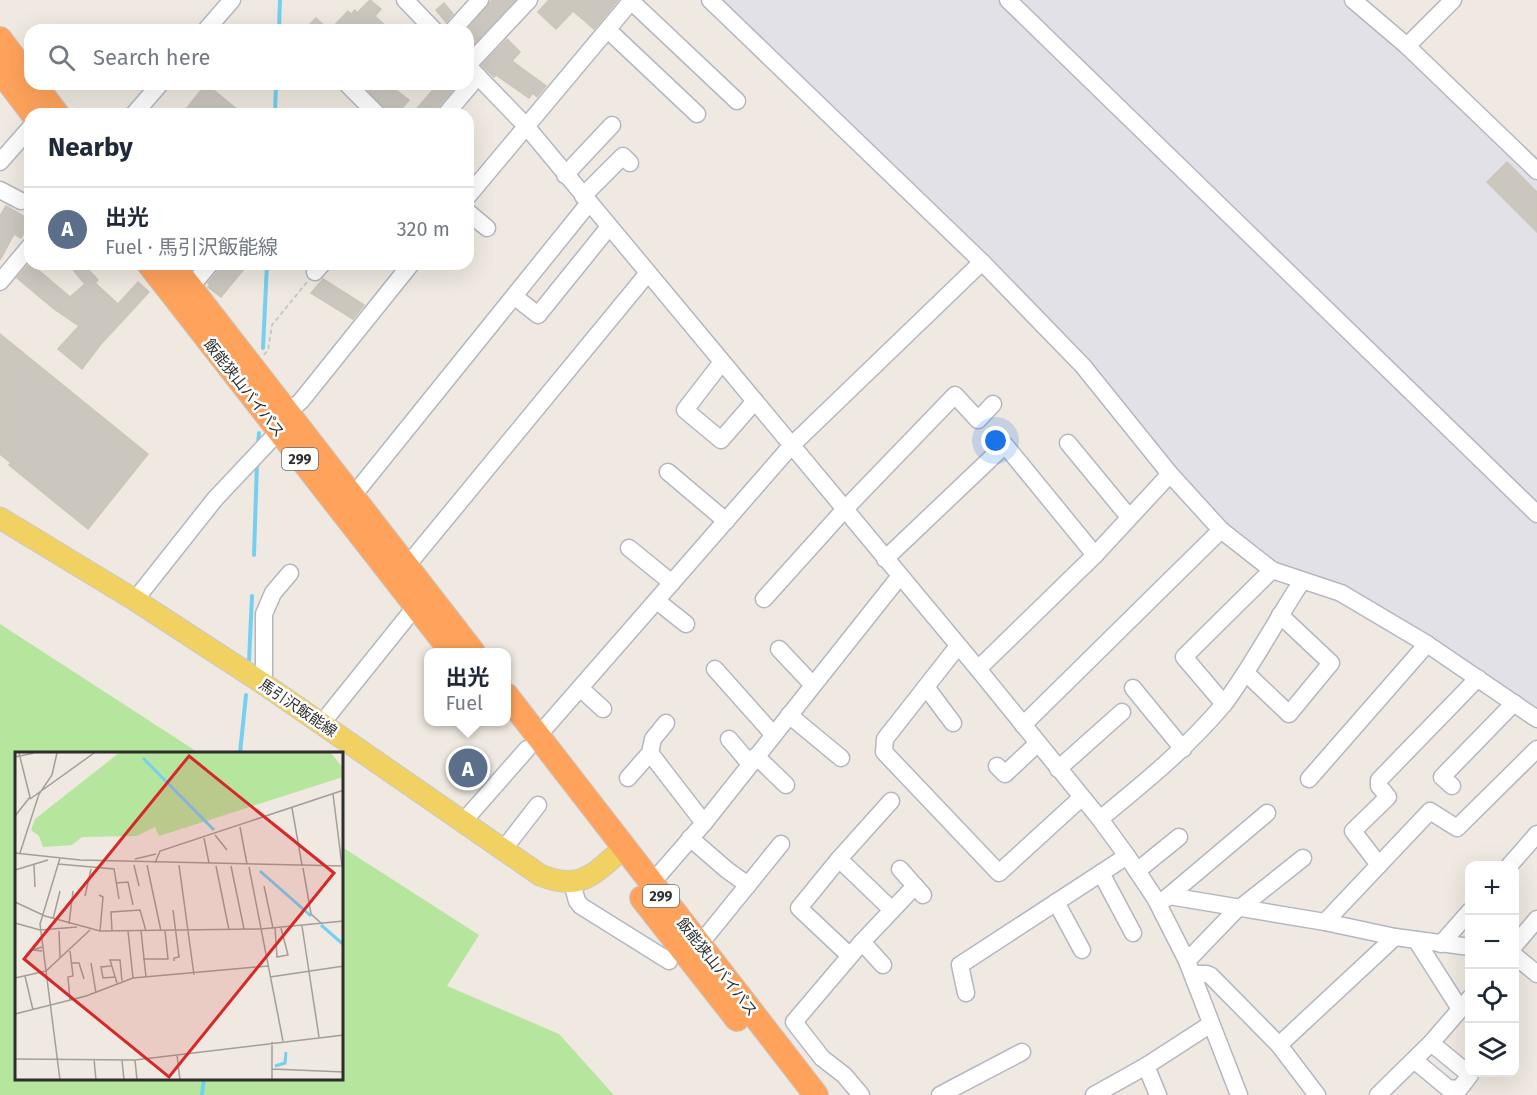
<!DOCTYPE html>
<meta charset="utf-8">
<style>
body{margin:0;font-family:"Fira Sans","Noto Sans JP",sans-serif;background:#f6f6f7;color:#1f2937}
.controls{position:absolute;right:18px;bottom:18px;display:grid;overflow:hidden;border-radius:12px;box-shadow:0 6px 24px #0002}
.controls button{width:54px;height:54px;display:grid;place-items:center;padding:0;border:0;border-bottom:2px solid #e0e1e3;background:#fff;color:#1f2937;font:30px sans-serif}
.you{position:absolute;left:996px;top:441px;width:21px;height:21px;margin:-15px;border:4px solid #fff;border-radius:50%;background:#1a73e8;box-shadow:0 0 0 9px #1a73e833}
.badge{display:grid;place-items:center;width:39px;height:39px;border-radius:50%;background:#0f766e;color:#fff;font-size:20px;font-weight:700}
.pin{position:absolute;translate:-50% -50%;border:3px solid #fff;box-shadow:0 2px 6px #0006}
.popup{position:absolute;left:424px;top:648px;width:87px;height:78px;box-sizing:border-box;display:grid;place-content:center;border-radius:12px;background:#fff;filter:drop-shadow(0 2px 4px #0005);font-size:20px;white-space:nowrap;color:#747a83}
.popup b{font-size:22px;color:#1f2937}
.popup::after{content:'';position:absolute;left:50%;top:100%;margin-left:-12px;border:12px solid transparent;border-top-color:#fff}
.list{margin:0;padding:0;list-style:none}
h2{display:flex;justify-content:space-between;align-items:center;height:78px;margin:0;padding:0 24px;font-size:26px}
h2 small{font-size:20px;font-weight:400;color:#747a83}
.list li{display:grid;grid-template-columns:39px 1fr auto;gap:18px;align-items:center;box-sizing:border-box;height:84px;padding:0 24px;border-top:2px solid #e0e1e3}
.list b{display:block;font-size:22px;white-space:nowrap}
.list p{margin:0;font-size:20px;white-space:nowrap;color:#747a83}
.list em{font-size:20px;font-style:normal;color:#747a83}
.icon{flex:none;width:33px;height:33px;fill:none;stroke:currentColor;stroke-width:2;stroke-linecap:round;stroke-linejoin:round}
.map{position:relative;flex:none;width:1537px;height:1095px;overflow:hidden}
.search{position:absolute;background:#fff;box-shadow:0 6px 24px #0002;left:24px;top:24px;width:450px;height:66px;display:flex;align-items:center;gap:15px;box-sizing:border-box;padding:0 21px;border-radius:18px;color:#747a83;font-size:22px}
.panel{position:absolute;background:#fff;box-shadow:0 6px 24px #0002;left:24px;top:108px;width:450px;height:162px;border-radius:18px}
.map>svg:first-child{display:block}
.industrial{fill:#e3e1e8}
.green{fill:#b6e59e}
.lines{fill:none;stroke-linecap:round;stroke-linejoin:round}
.stream{stroke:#75cff0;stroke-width:4}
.building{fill:#cbc7bf;stroke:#cbc5ba;stroke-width:1.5}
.minor-casing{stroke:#b4b7c1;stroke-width:19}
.major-casing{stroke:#c9c9c9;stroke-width:23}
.highway-casing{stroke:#c9c9c9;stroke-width:26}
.path{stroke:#c9c9c9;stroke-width:2;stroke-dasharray:4.5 3;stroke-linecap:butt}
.minor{stroke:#fff;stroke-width:16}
.major{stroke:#f2d163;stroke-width:21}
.highway{stroke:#ffa35c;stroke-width:24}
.labels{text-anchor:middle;stroke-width:5;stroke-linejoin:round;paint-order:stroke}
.shield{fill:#fff;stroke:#6d6d6d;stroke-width:1.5}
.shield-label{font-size:14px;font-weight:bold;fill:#2e2e2e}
.street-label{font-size:15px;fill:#2e2e2e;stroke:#fff}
.inset-river{fill:none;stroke:#75cff0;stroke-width:3}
.inset-road{fill:none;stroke:#a29e99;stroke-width:1.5}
.view{fill:#d62828;fill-opacity:0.15;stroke:#d62828;stroke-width:3}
.inset-edge{fill:none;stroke:#2e2e2e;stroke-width:3}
</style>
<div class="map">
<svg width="1537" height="1095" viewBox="0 0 1537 1095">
<rect width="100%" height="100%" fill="#efe9e1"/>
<polygon class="industrial" points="718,0 1345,0 1404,51 1537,181 1537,711 1504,687 1353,595 1284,571 1239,539 1091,374"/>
<polygon class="green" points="0,624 199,753 16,753 16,1078 342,1078 342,847 479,935 447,986 559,1034 614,1095 0,1095"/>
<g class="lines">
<g class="stream">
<polyline points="279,30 280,0"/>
<polyline points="275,114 276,84"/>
<polyline points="263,348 267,264"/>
<polyline points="258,444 259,433"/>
<polyline points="254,555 257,463"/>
<polyline points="249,661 252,596"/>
<polyline points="240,753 246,695"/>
<polyline points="202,1095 204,1078"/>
</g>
</g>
<g class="building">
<polygon points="370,0 381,9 375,16 390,30 330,30 348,11 351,14 355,10 357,13"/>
<polygon points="492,0 515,0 468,50 468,29"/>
<polygon points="549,0 618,0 594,29 573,11 556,29 538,12"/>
<polygon points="444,3 453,14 446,22 436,10"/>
<polygon points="316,18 329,30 304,30"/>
<polygon points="507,39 520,52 512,61 546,86 537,97 533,93 529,98 496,75 494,77 482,65"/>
<polygon points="206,84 243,114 182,114"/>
<polygon points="362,84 388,84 409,100 397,114 387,114 384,107"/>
<polygon points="438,84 458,84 438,107 436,114 431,111 428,114 412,114"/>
<polygon points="1507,162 1537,192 1537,232 1487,182"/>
<polygon points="6,206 30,220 30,222 21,238 14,234 0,260 0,216"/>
<polygon points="30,263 70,297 85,284 74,271 83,264 98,280 95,283 118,304 138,282 149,292 101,344 82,369 58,349 79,326 54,309 17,278"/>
<polygon points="220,264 248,264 221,297 208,287 210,285 208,283 218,271"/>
<polygon points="323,279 364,305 353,319 311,293"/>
<polygon points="0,334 148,454 88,529 9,465 11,463 0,454"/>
</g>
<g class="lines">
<g class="minor-casing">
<g id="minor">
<polyline points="405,0 434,30"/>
<polyline points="710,0 982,262 1083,366 1170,474 1221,530 1272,570 1341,593 1427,644 1537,719"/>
<polyline points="1008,0 1537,514"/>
<polyline points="1353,0 1407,46 1537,171"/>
<polyline points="631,1 737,101"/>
<polyline points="206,30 232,0"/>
<polyline points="453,30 480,0"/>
<polyline points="608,30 697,114"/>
<polyline points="1407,46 1453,0"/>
<polyline points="468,65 529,0"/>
<polyline points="468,66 526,126 978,669 1100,819 1127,856 1155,898 1187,961 1239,1095"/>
<polyline points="347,84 377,114"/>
<polyline points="134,114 160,84"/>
<polyline points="446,114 478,76"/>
<polyline points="0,162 30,128"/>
<polyline points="565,175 612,125"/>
<polyline points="0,190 21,201"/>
<polyline points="468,196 632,0"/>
<polyline points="583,196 623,156 630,163"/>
<polyline points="468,212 487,228"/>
<polyline points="315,272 322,264"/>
<polyline points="0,282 30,246"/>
<polyline points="190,288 210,264"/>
<polyline points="515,297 538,315 609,227"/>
<polyline points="722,362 685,410 721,440 755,401"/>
<polyline points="287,413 301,401 411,264"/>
<polyline points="1068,443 1129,517"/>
<polyline points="668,472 726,521"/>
<polyline points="352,497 589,203"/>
<polyline points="629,548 672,583"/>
<polyline points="885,559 1005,445 1095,555"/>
<polyline points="406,567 648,273"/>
<path d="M1272 570 1184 657 1224 704C1253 665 1275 622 1302 581"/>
<polyline points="764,599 845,509 955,395 978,420 993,404"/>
<polyline points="135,600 215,499 278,432"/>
<polyline points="657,601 686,624"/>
<polyline points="958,646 885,739 884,752 999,873 1081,798"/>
<polyline points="779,649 812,684"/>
<polyline points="715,669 773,734"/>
<polyline points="978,669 1095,555 1170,474"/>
<polyline points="1247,674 1289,714 1331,663 1280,615"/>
<polyline points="264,684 264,614 273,593 290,573"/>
<polyline points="926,687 953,723"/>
<polyline points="580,688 603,709"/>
<polyline points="1133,688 1183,749"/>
<polyline points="789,715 841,758"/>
<polyline points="322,723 416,606"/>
<polyline points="1023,725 1221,530"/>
<polyline points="538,736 792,445 982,262"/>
<polyline points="729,739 750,764"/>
<polyline points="650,753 704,823"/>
<polyline points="756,756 786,785"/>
<polyline points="997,766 1005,774 1038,743"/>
<polyline points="1058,769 1122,712"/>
<polyline points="628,778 650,753 653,739 666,723"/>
<polyline points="1309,779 1427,644"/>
<polyline points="1452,786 1442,777 1514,703"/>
<path d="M1100 819C1144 783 1187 748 1224 704"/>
<polyline points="463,822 527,749"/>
<polyline points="690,838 727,870 748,885"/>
<polyline points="503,850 538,805"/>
<polyline points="839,859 892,910"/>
<polyline points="1379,865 1353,831 1388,797 1379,786 1379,780 1478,678"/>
<polyline points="1509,866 1537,834"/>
<polyline points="900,869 923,895"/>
<polyline points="1137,871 1179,837"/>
<polyline points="1101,873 1133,933"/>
<polyline points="572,883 577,901 581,906 669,961"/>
<polyline points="651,884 704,823 900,576"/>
<polyline points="1169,896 1325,922 1395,937 1470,947"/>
<polyline points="1164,900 1267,813"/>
<polyline points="1056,902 1082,950"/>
<polyline points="1240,908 1303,858"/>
<polyline points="1325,922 1430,811 1457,828 1537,749"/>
<polyline points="1416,940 1460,1009"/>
<polyline points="862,942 883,965"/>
<polyline points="700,944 781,844"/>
<polyline points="1441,944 1470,911"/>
<polyline points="1514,946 1537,919"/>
<polyline points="1514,955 1537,974"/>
<polyline points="850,956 799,908 839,859 891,801"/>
<polyline points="1187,961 1238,908"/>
<polyline points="1193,974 1207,974 1211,976 1279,1045 1317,1095"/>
<polyline points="966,993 960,965 1127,856"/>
<polyline points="1279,1045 1395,937"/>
<polyline points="1414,1060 1449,1089 1460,1088 1470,1075 1431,1043"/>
<polyline points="1146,1066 1158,1095"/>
<polyline points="861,1095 844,1075 822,1058 794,1022 862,942 915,886"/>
<polyline points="940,1095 1022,1052"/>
<polyline points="1094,1095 1146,1066 1211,1024"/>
<polyline points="1378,1095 1431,1043 1470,998"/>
</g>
</g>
<g class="major-casing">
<path id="major" d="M0 518 135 600 264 684 540 875C581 892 593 874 623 849"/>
</g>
<g class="highway-casing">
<g id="highway">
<polyline points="0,39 30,79"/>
<polyline points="0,71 33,114"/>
<polyline points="34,84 57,114"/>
<polyline points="149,264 452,652"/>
<polyline points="172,264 473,652"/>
<polyline points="507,696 816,1095"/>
<polyline points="642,898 737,1019"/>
</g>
</g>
<polyline class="path" points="264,355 268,350 272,325 307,282"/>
<use href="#minor" class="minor"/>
<use href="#major" class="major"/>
<use href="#highway" class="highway"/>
</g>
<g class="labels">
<g class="shield">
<rect x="282" y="448" width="36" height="22" rx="4.5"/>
<rect x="643" y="885" width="36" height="22" rx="4.5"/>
</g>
<g class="shield-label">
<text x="300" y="464">299</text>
<text x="661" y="901">299</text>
</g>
<g class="street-label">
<text transform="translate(244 388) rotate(52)" y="5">飯能狭山バイパス</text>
<text transform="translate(298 708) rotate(34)" y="5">馬引沢飯能線</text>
<text transform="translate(717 967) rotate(52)" y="5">飯能狭山バイパス</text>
</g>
</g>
<g transform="translate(15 752)">
<rect width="328" height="328" fill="#efe9e1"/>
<path d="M104 1H316L328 16V25L144 84 140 75 122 84 67 85 57 93 28 95 24 84 16 78 20 67Z" fill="#b6e59e"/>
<path class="inset-river" d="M128 6 199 78M245 119 296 164M306 173 329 193M260 314 270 311 271 300"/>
<path class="inset-road" d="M0 5 19 1M318 42 327 114M15 47 79 1M277 56 287 113M0 64 15 45 4 1M225 75 232 112M200 83 212 98M189 86 194 111M0 101 65 108 329 114M5 101 24 42 37 23 42 1M45 106 25 172 45 328M120 107 141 102M140 111 145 99 329 38M43 112 99 117 104 147M19 113 20 135M119 113 124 134M132 113 146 179M164 113 179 223M201 114 214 178M216 114 229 177M234 115 268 289M288 116 296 162 306 171M0 118 33 108M101 131 113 130 118 153M249 134 258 176M84 143 88 145 85 179M70 144 76 117M0 150 30 164 85 179 246 177 329 169M158 158 164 205 159 206V209M38 167 45 139M0 171 25 178 62 175M54 172 58 139M287 174 304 285M260 176 262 205 273 203 266 176M44 179 45 205M97 179 96 160 125 158 131 179M113 179 118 226M126 179 131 225M27 195 18 198 27 199M55 199 58 224 53 225 55 249M128 207H153L150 179M57 211H64L69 227M76 211 81 241M96 214 86 215 88 226 100 225M10 224 18 258M255 225 329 214M0 226 31 219 75 178M102 231 95 208H105L107 229M0 262 71 244 118 226 253 214M162 303 165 328M0 307 120 308 329 283M79 307 81 328M107 308 109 328M120 308 122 328M257 317 329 320M257 328V290"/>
<path class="view" d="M174 4 319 121 154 325 9 207Z"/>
<rect width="328" height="328" class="inset-edge"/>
</g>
</svg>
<div class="controls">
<button>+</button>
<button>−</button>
<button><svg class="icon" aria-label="locate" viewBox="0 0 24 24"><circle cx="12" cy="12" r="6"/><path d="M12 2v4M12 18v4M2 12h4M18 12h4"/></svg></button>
<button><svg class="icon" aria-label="layers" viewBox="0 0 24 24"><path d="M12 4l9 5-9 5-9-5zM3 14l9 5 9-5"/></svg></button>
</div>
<div class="you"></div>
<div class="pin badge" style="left:468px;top:768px;background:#5c6f8a">A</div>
<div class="popup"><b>出光</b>Fuel</div>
<div class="search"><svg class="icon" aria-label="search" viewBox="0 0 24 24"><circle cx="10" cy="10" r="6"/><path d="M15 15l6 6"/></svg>Search here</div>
<section class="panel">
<h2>Nearby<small></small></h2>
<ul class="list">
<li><span class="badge" style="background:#5c6f8a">A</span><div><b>出光</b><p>Fuel · 馬引沢飯能線</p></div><em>320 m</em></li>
</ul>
</section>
</div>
